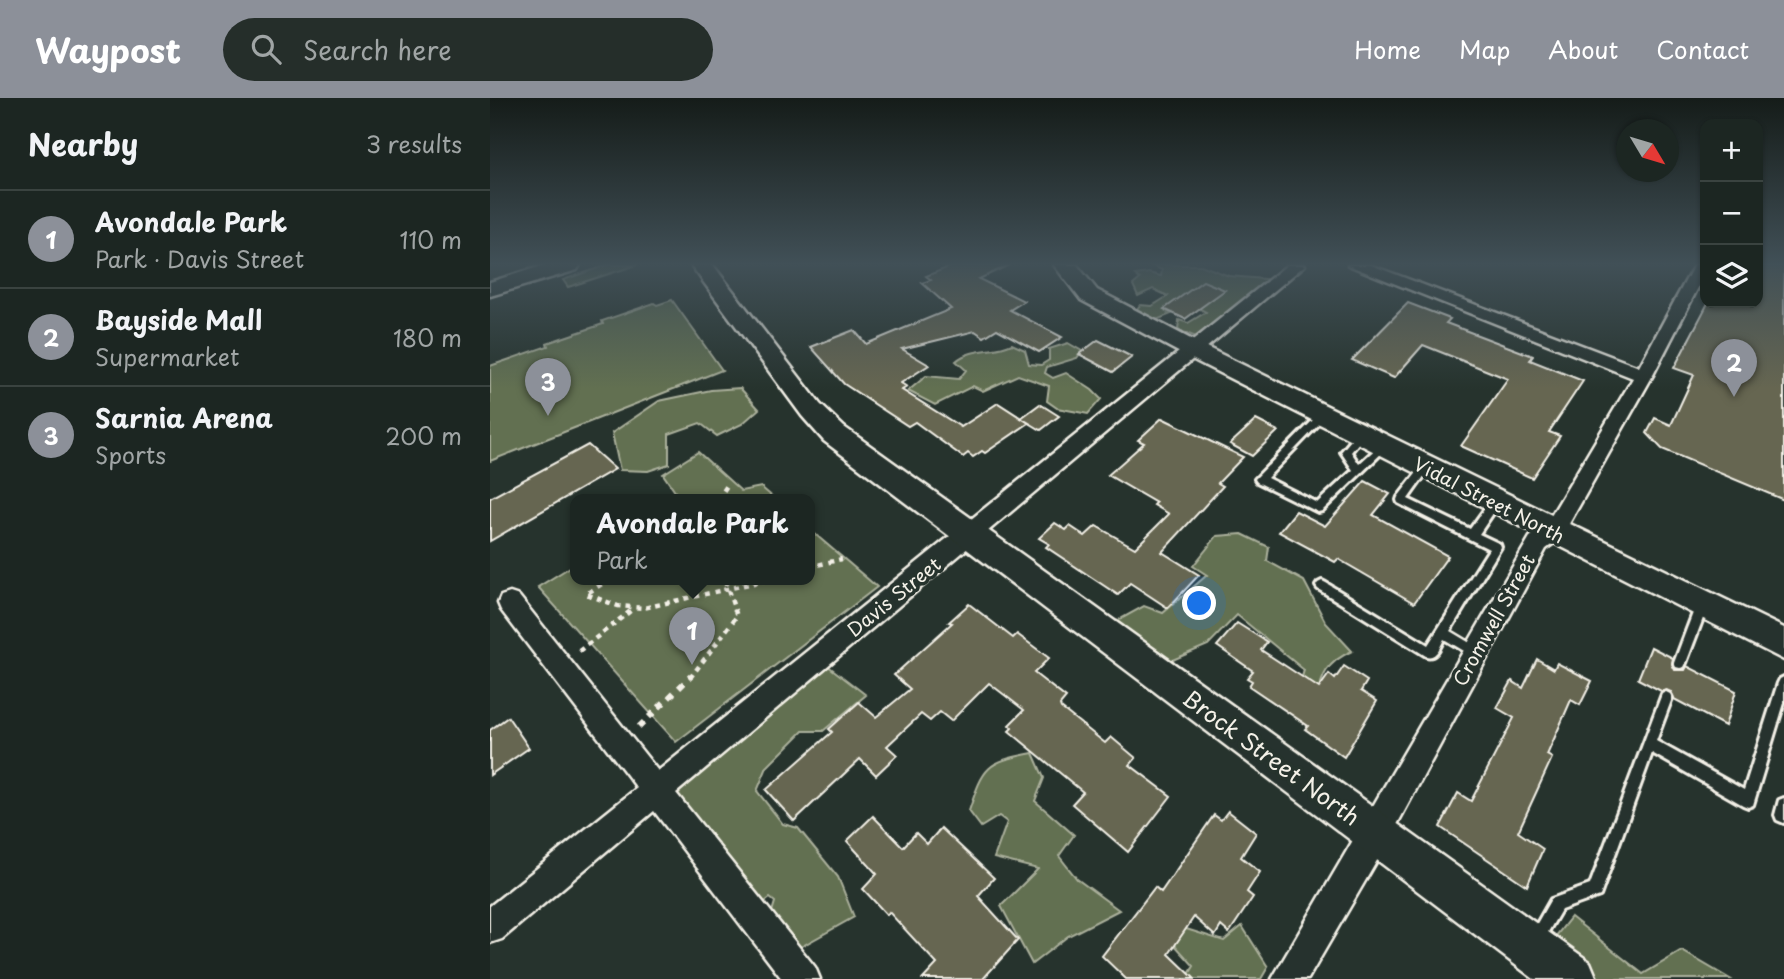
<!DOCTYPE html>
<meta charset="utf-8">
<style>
body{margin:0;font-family:"Playpen Sans",sans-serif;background:#252e2a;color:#f1f3f6}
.controls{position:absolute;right:21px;top:21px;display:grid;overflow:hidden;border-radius:14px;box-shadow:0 2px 5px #0004}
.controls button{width:63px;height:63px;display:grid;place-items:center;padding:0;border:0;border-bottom:2px solid #3a4340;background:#1c2622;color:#f1f3f6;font:35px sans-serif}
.compass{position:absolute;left:1126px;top:21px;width:63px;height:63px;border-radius:50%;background:#1c2622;box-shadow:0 2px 5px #0004;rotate:128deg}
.you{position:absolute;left:710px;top:506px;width:24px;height:24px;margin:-18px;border:5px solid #fff;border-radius:50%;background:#1a73e8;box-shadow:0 0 0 10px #1a73e833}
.badge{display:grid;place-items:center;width:46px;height:46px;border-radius:50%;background:#8c9099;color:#fff;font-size:23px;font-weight:700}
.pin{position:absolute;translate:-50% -58px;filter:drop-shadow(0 2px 4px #0008)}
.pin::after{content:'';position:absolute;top:37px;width:24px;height:21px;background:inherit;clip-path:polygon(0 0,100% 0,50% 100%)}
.popup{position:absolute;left:80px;top:396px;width:245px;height:91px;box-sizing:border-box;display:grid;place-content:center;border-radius:14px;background:#1c2622;filter:drop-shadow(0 2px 5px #0005);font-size:23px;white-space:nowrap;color:#a0a5a5}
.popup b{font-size:26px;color:#f1f3f6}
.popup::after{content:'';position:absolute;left:50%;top:100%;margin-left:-14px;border:14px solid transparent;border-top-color:#1c2622}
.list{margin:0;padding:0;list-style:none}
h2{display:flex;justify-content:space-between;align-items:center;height:91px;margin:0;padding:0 28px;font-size:30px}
h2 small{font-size:23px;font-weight:400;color:#a0a5a5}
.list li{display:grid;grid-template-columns:46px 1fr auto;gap:21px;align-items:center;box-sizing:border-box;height:98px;padding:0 28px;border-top:2px solid #3a4340}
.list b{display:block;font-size:26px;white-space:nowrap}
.list p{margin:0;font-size:23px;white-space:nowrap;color:#a0a5a5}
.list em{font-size:23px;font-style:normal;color:#a0a5a5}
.icon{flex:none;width:38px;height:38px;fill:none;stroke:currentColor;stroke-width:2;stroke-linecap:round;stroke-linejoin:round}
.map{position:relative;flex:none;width:1294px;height:881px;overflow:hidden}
header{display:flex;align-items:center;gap:42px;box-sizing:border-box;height:98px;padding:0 35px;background:#8c9099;color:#fff}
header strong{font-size:33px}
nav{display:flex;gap:38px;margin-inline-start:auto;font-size:24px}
.search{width:490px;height:63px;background:#252e2a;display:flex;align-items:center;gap:18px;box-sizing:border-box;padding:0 24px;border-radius:38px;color:#a0a5a5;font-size:26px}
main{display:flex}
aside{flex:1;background:#1c2622}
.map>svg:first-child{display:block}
.green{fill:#627051;stroke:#abb09c;stroke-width:2}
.building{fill:#666651;stroke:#f4f1e8;stroke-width:2}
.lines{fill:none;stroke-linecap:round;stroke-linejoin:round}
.lane-casing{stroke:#f4f1e8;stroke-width:6}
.street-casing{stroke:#f4f1e8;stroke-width:5}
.secondary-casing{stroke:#f4f1e8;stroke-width:5}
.path-far1{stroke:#f4f1e8;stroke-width:4.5;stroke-dasharray:5 5;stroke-linecap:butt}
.path{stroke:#f4f1e8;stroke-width:6;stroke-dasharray:7 7;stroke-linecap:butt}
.lane{fill:#26332d;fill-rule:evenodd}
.street{fill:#26332d;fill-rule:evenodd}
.secondary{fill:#26332d;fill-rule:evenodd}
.labels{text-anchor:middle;stroke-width:7;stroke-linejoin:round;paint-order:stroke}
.street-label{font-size:19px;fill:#f4f1e8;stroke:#26332d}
.near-street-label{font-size:23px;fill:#f4f1e8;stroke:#26332d}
</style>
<header>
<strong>Waypost</strong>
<div class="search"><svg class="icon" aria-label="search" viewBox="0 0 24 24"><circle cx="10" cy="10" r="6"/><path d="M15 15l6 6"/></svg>Search here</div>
<nav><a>Home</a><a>Map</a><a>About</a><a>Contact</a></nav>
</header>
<main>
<aside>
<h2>Nearby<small>3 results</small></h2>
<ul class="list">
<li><span class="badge">1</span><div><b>Avondale Park</b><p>Park · Davis Street</p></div><em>110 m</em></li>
<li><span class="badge">2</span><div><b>Bayside Mall</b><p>Supermarket</p></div><em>180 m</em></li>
<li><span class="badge">3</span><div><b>Sarnia Arena</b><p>Sports</p></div><em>200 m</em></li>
</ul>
</aside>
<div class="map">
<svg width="1294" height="881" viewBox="0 0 1294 881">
<rect width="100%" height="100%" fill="#26332d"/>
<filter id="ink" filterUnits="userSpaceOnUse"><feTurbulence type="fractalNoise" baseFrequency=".0143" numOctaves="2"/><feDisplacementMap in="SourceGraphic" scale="14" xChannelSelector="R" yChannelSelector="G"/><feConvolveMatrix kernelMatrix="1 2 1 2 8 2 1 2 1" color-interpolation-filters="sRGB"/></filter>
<g filter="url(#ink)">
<g class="green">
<polygon points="117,167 147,167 78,189 73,182"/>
<polygon points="661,167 711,167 739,178 787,182 714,242 688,232 689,222 698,225 716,214 693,202 676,213 681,216 664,223 644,215 650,207 662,208 678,198 663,191 648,198 643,187 650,181 645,177 659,175 671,178 672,172"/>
<polygon points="182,202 232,272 0,363 0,268 58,248 57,245 113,226 112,223 164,205 167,207"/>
<path d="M578 245 592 253 587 260 557 269 555 275 563 280 576 275 602 292 611 301 598 316 567 310 557 303 559 288 528 277 493 293 483 288 445 307 418 293 436 278 469 281 476 272 466 263C483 249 504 255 522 246L535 252 539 266 551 267 559 262V251Z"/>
<polygon points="250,290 269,311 252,326 227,338 210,325 179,336 179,366 158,373 130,372 122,335 169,303 221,292"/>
<polygon points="208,354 251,393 271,389 285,401 190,401 173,376"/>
<polygon points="319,431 387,489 186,644 48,489 85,466 85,481 319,481"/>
<path d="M752 436 779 449 777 463 814 483 836 525 862 553C833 566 832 580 824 609L808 593 814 572 747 517 718 547 666 569 616 529 654 508 673 515 717 477 703 468 727 438Z"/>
<polygon points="333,564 376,597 333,633 313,633 277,669 267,693 293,726 308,730 348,779 364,819 298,856 278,827 285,804 280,800 267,810 182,691"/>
<path d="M543 655 554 680 545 703 584 737 569 758 587 781 629 812 578 838 542 866 511 808 548 771 504 760 517 724 509 718 491 729 479 713C494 668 496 664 543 655Z"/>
<polygon points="1081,819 1153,876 1192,853 1240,881 1096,881 1055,852"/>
<polygon points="674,824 734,843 752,828 778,869 771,881 696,881 704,868 674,835"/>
</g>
<g class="building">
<polygon points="464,167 519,167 489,181 534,203 520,212 572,239 549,254 507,231 494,239 485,233 412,251 439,267 411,285 417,289 412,292 471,329 508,305 539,325 495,355 492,353 483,359 478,355 473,359 425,324 418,328 354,286 321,249 364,232 376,246 461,211 432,185 441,182 436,178"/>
<polygon points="1268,167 1294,167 1294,402 1172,351 1157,335 1165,320 1181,327 1204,277 1184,270 1218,205 1268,205"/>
<polygon points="713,183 735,192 695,221 674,211"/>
<polygon points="918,205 960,221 956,225 1043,258 1040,262 1093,283 1059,334 1070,338 1042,380 971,348 1018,281 933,247 904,280 862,262"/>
<polygon points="608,242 642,259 623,274 589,256"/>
<polygon points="550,306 569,318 551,332 531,320"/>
<polygon points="672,320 753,359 728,385 733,388 672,454 709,477 678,510 640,485 628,497 556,449 559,446 549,440 565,425 576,432 580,428 595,438 606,428 645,450 679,416 664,407 666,405 618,377 654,345 648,342"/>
<polygon points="766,322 788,333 762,358 740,346"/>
<polygon points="98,347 125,371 0,443 0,400"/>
<polygon points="875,383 900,396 883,417 958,458 924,505 848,461 845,464 789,434 806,413 835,428"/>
<polygon points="479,506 523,540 527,536 559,560 544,575 576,600 570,607 571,610 615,645 621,639 646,660 640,667 681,698 638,754 582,706 593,694 519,633 522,630 519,627 534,612 499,585 461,623 450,614 440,623 431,616 397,648 407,657 386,677 370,661 304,723 276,692 342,634 339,631 369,604 386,619 420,591 404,577 462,525 459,524"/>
<polygon points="747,525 777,544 771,552 829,590 839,576 845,581 854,568 877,583 871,593 887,603 854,659 815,631 818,628 759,588 762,583 757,580 763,573 727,548"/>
<polygon points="1161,549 1183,560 1182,566 1185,572 1195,572 1197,568 1246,593 1235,628 1184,601 1181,594 1171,593 1148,581"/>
<polygon points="1047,561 1064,571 1067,565 1102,583 1090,607 1081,602 1057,657 1062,660 1028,734 1053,751 1037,788 950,729 968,695 981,703 1024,620 1007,610 1022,583 1033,590"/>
<polygon points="18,619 39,650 0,677 0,632"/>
<polygon points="738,713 766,735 751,759 770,774 757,794 763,799 739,835 731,828 725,838 704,819 679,856 705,881 636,881 612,858 665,789 671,794 724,717 731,722"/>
<polygon points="383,718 413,749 426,735 437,746 451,730 504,780 488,798 528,842 493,881 433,881 447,866 399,814 397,817 373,791 387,776 357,743"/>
</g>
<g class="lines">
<g class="lane-casing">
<g id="lane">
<polygon points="832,315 837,318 835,320 777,380 827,405 863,372 851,354 867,335 873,335 875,337 861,354 869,366 890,347 893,346 898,349 832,413 828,414 767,384 765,381 829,316"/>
<path d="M935 367 940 370 918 401 980 431 1001 402H1009L1010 405 989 436 1010 446 1011 449 960 533 990 551 992 555 990 559 986 560 954 541C950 549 946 561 936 558L828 491 826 488 828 485 832 483 836 485 938 547 999 451 908 405 907 402 908 399 932 368Z"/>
<polygon points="1212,502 1216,504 1218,507 1196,565 1194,569 1190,570 1186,569 1184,565 1206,507 1208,504"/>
<polygon points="1294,579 1294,605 1263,707 1258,709 1253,707 1162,655 1110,798 1071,812 1051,846 1046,849 1041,846 1038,841 1041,836 1061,801 1100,787 1172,596 1176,594 1180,596 1182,600 1166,643 1254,692 1288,585 1290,581"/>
<polygon points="1294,700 1294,725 1287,722 1285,717 1289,702"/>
</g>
</g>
<g class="street-casing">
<g id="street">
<polygon points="797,167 815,167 186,695 325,869 330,881 292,881 164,713 12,841 0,845 0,808 147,690 11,512 8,505 11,498 20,495 29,498 168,673"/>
<polygon points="858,167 881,167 1149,269 1204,167 1215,167 1215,176 1163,277 1071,440 1056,451 896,747 818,881 782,881 1040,439 1055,428 1143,280"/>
</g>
</g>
<g class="secondary-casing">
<g id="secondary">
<polygon points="55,167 90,167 87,172 0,198 0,184"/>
<polygon points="201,167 223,167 330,306 354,329 1100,864 1107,881 1044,881 334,343 312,318"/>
<polygon points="564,167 587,167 607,192 714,248 1294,530 1294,562 696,258 591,202"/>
</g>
</g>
<g class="path-far1">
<polyline points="228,401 238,386"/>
<polyline points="319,469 352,461"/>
<polyline points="120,481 96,496 128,508 154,510 281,481"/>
<polyline points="89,553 143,511"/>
<polyline points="200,580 247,518 234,481"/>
</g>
<polyline class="path" points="149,629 201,578"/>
<use href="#lane" class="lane"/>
<use href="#street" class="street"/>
<use href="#secondary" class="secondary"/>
</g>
</g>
<linearGradient id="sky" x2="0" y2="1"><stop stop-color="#151c19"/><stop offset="0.57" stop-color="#415057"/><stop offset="1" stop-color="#415057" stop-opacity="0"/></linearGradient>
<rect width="1294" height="291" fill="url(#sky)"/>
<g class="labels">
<g class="street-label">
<text transform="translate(999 402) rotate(27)" y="7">Vidal Street North</text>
<text transform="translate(404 499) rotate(-39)" y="7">Davis Street</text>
<text transform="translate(1004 522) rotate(-61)" y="7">Cromwell Street</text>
</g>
<g class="near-street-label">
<text transform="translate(781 660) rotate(36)" y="8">Brock Street North</text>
</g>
</g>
</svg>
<div class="controls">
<button>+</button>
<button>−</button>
<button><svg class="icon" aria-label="layers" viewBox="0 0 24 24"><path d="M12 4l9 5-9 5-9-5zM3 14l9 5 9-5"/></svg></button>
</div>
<svg class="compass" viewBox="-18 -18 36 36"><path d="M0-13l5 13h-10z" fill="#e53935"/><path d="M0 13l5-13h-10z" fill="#a0a5a5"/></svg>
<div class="you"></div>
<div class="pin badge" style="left:202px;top:567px">1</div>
<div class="popup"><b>Avondale Park</b>Park</div>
<div class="pin badge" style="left:1244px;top:299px">2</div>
<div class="pin badge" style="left:58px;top:318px">3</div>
</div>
</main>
